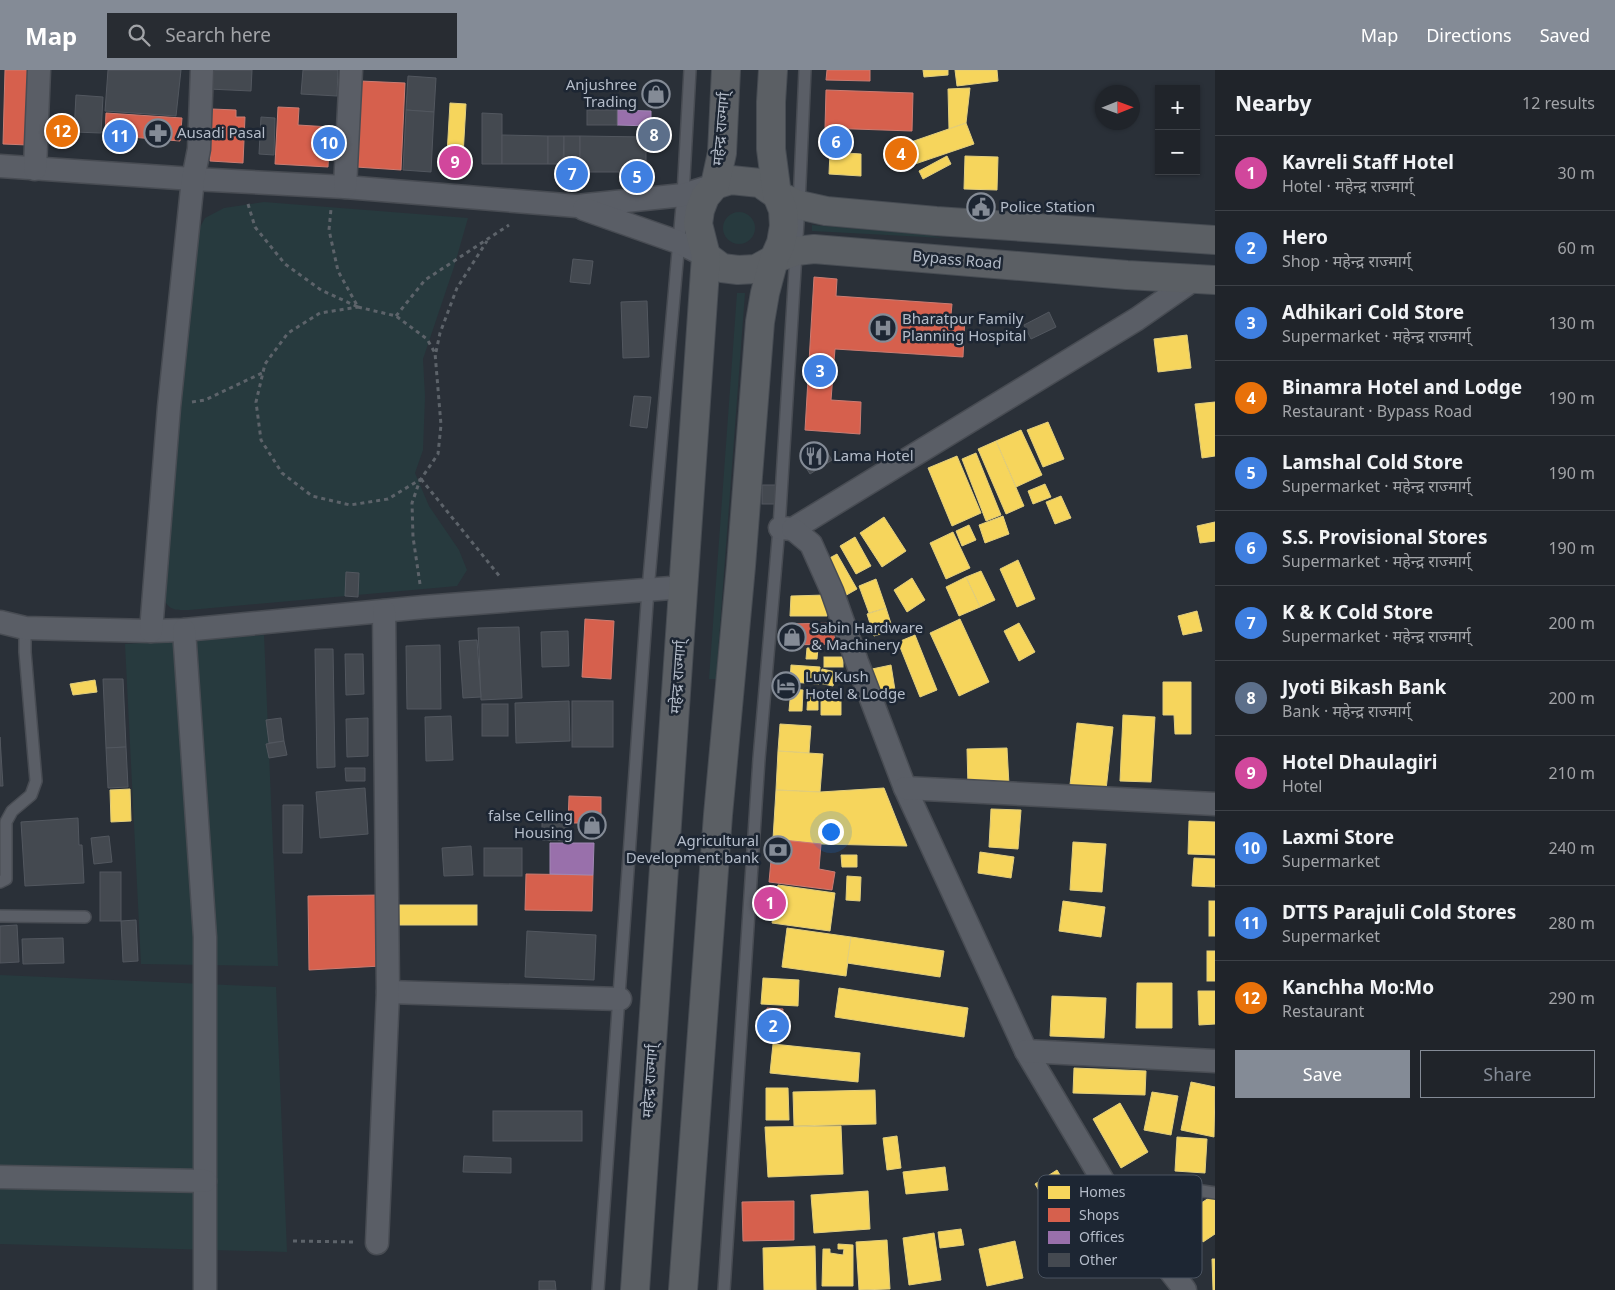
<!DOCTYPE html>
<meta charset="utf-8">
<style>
body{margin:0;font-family:"Noto Sans","Noto Sans Devanagari",sans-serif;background:#282c32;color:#f1f3f6}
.controls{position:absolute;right:15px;top:15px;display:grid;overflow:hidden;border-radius:0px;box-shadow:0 1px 4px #0004}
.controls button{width:45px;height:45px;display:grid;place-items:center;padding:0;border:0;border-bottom:1px solid #3d4147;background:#20242a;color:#f1f3f6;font:25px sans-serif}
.compass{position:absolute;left:1095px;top:15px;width:45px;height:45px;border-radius:50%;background:#20242a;box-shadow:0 1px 4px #0004;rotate:89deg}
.you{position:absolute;left:830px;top:761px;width:18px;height:18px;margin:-12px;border:4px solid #fff;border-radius:50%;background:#1a73e8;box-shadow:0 0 0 8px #1a73e833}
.badge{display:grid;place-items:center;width:32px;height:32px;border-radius:50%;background:#848b96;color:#fff;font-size:16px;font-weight:700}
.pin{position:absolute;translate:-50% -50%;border:2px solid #fff;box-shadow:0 1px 5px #0006}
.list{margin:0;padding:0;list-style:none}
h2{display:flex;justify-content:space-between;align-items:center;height:65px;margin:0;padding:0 20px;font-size:21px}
h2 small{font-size:16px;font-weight:400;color:#a2a4a8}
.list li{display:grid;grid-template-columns:32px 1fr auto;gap:15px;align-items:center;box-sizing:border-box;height:75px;padding:0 20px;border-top:1px solid #3d4147}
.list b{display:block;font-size:19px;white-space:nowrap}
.list p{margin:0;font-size:16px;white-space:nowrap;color:#a2a4a8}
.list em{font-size:16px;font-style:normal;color:#a2a4a8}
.actions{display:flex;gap:10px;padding:15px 20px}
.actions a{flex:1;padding:11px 0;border:1px solid #848b96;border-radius:0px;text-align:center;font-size:18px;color:#848b96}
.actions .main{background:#848b96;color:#fff}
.icon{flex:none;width:28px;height:28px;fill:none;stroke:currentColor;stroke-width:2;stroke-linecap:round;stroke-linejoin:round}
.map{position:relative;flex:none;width:1215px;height:1220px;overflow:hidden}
header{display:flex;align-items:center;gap:30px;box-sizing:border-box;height:70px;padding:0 25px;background:#848b96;color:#fff}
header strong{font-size:24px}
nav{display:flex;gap:28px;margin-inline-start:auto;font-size:18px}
.search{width:350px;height:45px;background:#282c32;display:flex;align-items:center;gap:12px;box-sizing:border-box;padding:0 18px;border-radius:0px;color:#a2a4a8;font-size:19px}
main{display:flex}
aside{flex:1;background:#20242a}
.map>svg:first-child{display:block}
.green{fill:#273a3e}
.homes{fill:#f6d55c;stroke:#e2ce7d}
.shops{fill:#d6604d;stroke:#cc7c72}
.offices{fill:#9970ab;stroke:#a187b4}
.building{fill:#444950;stroke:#52575f}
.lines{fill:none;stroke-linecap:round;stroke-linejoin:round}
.service-casing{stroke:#484c53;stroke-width:14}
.minor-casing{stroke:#484c53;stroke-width:25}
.trunk-casing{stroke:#474c53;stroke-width:30}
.path{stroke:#5d636a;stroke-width:3;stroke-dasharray:4 4;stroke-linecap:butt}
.service{stroke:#5a5e66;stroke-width:11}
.minor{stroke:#5a5e66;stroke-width:22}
.trunk{stroke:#5b5f64;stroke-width:28}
.labels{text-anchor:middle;stroke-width:5;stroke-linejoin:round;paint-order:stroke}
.poi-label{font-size:15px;fill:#b4bcc9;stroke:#1d2633;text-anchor:start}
.street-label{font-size:15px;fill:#b4bcc9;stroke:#1d2633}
.key{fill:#1d2633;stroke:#4a5360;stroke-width:1}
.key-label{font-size:14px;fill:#b4bcc9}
</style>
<header>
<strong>Map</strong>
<div class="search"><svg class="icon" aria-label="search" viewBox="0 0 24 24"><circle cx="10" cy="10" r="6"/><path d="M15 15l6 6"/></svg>Search here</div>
<nav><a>Map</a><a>Directions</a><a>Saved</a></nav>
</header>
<main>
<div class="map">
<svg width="1215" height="1220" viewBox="0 0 1215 1220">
<rect width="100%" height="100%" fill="#2a3038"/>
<g class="green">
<path d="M264 132 468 148 454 197 423 289 425 327 423 380 415 403 429 436 459 480 467 500 457 516 189 540C175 540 168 541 163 526L196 165 205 148 224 138Z"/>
<circle cx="739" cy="158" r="16"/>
<polygon points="812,155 927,165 944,168 812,161"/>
<polygon points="737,223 745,223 716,609 709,609"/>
<polygon points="264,565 278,896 141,894 125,574"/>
<polygon points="0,905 276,917 287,1182 0,1174"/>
</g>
<g class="homes">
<polygon points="923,0 948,0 948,5 924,7"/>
<polygon points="955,0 997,0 998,11 957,16"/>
<polygon points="970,18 966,53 949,59 948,19"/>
<polygon points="450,33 466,34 462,103 446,102"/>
<polygon points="966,53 974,74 915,94 908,73"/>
<polygon points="830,82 861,84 861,106 829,104"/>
<polygon points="947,86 951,94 923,109 919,101"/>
<polygon points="965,86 998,87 997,120 964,119"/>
<polygon points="1187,265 1191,298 1158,302 1154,269"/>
<polygon points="1215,332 1215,386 1202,388 1195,334"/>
<polygon points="1048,352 1064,389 1043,397 1027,360"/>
<polygon points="1021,360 1042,405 1016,417 996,371"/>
<polygon points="996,371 1024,436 1006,444 978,379"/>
<polygon points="976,383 1001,445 986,451 962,389"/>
<polygon points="957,386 981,443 952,456 928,398"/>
<polygon points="1045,414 1051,427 1033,434 1028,421"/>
<polygon points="1061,426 1071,448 1055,454 1046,432"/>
<polygon points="1003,446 1009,464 985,473 979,455"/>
<polygon points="884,447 906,481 882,497 860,463"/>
<polygon points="1215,452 1215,471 1200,473 1197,456"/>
<polygon points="969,455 976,470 962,476 956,461"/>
<polygon points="953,462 970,498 946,509 930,473"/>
<polygon points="855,467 871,496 856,504 840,476"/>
<polygon points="837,484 857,519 843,527 822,492"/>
<polygon points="1018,490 1035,529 1017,537 1000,499"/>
<polygon points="981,501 995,530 980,537 966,507"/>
<polygon points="966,507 980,537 959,546 946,517"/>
<polygon points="912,508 925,530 907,542 894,520"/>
<polygon points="876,509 886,538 869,543 859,516"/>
<polygon points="826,525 827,546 790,546 791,526"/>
<polygon points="886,538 893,560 874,566 867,544"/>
<polygon points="1197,541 1202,561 1183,565 1178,546"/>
<polygon points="960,549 989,612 959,626 930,563"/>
<polygon points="1019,553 1035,582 1019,591 1004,561"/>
<polygon points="915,565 937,620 920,627 898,572"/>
<polygon points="807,578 818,578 817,589 806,589"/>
<rect x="824" y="587" width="19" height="10"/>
<polygon points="791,595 820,597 819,614 790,612"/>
<polygon points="891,595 895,620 877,624 872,599"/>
<polygon points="822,599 836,602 833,616 819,613"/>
<polygon points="95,610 97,622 73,625 70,614"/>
<polygon points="1163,612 1191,612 1191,664 1175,664 1174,645 1163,645"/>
<polygon points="791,619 803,620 802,641 789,641"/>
<polygon points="808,622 818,622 818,640 807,640"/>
<polygon points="841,627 841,645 821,645 821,628"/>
<polygon points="1123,645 1155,647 1151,712 1120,711"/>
<polygon points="1077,653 1113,657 1106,720 1070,715"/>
<polygon points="780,654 811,656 809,683 778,681"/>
<polygon points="1007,678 1009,715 968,716 967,679"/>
<polygon points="778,681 823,684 820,722 776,720"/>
<polygon points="884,718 907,776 821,774 773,769 776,720 820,722"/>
<polygon points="130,719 131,751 111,752 110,720"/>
<polygon points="991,739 1021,740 1018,779 989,777"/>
<polygon points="1189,751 1215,752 1215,785 1188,784"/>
<polygon points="1073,772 1106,774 1102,822 1070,820"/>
<polygon points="980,782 1014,787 1011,808 978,803"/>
<polygon points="841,785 857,785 857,797 842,797"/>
<polygon points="1194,788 1215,789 1215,817 1192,816"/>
<polygon points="847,806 861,807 860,831 846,830"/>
<polygon points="778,815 835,823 830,861 772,853"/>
<polygon points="1063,831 1105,837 1101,867 1059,861"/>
<rect x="1209" y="831" width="6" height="35"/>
<rect x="399" y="835" width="78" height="20"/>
<polygon points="787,858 851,867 846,906 782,897"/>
<polygon points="851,867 944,881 940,907 847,893"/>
<rect x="1207" y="881" width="8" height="30"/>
<polygon points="763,908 799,910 798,936 761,934"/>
<polygon points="1137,913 1172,913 1172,958 1136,958"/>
<polygon points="839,918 968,938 964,967 835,947"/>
<polygon points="1198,921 1215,921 1215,954 1199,955"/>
<polygon points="1052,926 1106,928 1104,968 1050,966"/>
<polygon points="773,974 860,983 858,1012 770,1003"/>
<polygon points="1074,998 1146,1001 1145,1025 1073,1023"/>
<polygon points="1191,1012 1215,1017 1214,1067 1181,1060"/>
<polygon points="766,1018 788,1018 789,1050 766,1050"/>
<polygon points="875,1020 876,1054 794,1056 793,1022"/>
<polygon points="1152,1022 1178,1026 1171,1065 1144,1060"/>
<polygon points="1120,1033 1148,1082 1121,1098 1093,1049"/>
<polygon points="841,1056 843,1104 768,1107 765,1057"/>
<polygon points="897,1066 901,1098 887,1100 883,1068"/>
<polygon points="1177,1067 1207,1069 1205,1103 1175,1101"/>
<polygon points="945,1097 948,1120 906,1124 903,1102"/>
<polygon points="1057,1100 1082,1141 1060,1155 1035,1114"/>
<polygon points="868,1121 870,1159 814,1163 811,1125"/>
<polygon points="1212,1126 1215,1130 1215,1164 1203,1172 1184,1144"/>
<polygon points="961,1159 964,1175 940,1178 938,1162"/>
<polygon points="934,1163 941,1210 909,1215 903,1168"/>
<polygon points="887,1170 890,1219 859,1220 856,1172"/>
<polygon points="1015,1171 1023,1208 987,1216 979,1179"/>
<polygon points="838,1174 853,1175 853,1216 822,1216 823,1179 830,1179 830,1183 843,1185 844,1179 838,1179"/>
<polygon points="815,1176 816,1220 764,1220 763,1178"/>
<polygon points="1212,1189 1215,1189 1215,1220 1213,1220"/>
</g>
<g class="shops">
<polygon points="5,0 30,0 28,75 3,74"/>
<polygon points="827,0 870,0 870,11 826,10"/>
<polygon points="360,11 405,13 401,100 356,97"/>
<polygon points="826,20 913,23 912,61 825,58"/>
<polygon points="278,37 299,38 298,55 330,57 328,97 275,94"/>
<polygon points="212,39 236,40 236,47 245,47 243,93 210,91"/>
<polygon points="106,43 182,48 180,71 105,65"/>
<polygon points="814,207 837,209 836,226 952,234 951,245 965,246 963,287 835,279 831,330 861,332 860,364 805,360"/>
<polygon points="585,549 614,551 611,609 582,607"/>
<polygon points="834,553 835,574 789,575 789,554"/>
<polygon points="569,726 601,727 601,753 568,753"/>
<polygon points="773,769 821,774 819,799 835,802 832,820 769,812"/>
<polygon points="526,804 593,805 592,841 525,840"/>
<polygon points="382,825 381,896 309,900 308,826"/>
<polygon points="767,938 783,939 781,971 766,970"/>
<polygon points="794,1131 794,1170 743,1171 742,1132"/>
</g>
<g class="offices">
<polygon points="617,40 651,41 651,56 617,55"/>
<polygon points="550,773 594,773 593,805 550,804"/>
</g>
<g class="building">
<polygon points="108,0 181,0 176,46 105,41"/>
<polygon points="209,0 252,0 251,21 209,19"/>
<polygon points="303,0 338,0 337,26 301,24"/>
<polygon points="408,6 436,8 434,42 406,40"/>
<polygon points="76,25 103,27 101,63 74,62"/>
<polygon points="406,40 434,42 431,102 403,100"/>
<rect x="587" y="40" width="30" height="15"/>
<polygon points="482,43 502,44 502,94 482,94"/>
<polygon points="261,47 275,48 274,85 259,84"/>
<polygon points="502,65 548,66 548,94 502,94"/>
<polygon points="548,66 564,66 563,94 548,94"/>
<polygon points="564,66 580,66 580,102 564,101"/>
<polygon points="580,66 646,67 646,102 580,102"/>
<polygon points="573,189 593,191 590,214 570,212"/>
<polygon points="647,231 649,287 623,288 621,232"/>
<polygon points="1049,242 1056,257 1031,269 1024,255"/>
<polygon points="634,326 651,327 647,358 630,356"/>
<polygon points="825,379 832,390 810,404 803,393"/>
<rect x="762" y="415" width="17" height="19"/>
<polygon points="346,502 359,503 358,527 345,526"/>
<polygon points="519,557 522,628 481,630 478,558"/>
<polygon points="568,561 569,596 542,597 541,562"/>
<polygon points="477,570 481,627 463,628 459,571"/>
<polygon points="440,575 441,639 407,639 406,576"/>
<polygon points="315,579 333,579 335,697 317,698"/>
<polygon points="345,584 363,584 364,624 346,625"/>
<polygon points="103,609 123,609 126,677 106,678"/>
<polygon points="569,631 570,671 516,673 515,633"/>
<rect x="572" y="631" width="41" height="46"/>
<rect x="482" y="634" width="26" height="32"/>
<polygon points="451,646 453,690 426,691 425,647"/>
<polygon points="281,648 284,671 269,673 266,650"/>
<polygon points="368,648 368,686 347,687 346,649"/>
<polygon points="0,667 3,716 0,716"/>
<polygon points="284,671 287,685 269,688 266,674"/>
<polygon points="126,677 128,717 108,718 106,678"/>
<polygon points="345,698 365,698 365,711 346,711"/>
<polygon points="365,718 368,764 320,768 316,722"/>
<polygon points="283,735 303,735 302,783 283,783"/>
<polygon points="78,748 79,775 82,775 84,813 25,816 21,752"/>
<polygon points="542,752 568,753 568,771 542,770"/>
<polygon points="109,766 112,792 94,794 91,768"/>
<polygon points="471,776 473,805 444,806 442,778"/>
<rect x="484" y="778" width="38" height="28"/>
<rect x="100" y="802" width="21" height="49"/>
<polygon points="136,850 138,891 123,892 121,851"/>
<polygon points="17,855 19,892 0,893 0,856"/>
<polygon points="527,861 596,865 594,910 525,907"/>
<polygon points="63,868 64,893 23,894 22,869"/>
<rect x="493" y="1041" width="89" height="30"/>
<polygon points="464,1086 511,1088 511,1103 463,1102"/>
<polygon points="539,1211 555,1211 556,1220 539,1220"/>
</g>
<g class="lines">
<g class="service-casing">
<g id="service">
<polyline points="0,812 6,809 6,752 12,741 31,725 36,711 25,582 25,558"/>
<polyline points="0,846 85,847"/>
<path d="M1112 1126C1147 1118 1179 1116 1215 1123"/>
<polyline points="598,1220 648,520 683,125 690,0"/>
<polyline points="724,1220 759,689 779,458 799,135 805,0"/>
</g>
</g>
<g class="minor-casing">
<g id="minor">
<polyline points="0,96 193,109 345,117 577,136 683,125 715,115"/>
<polyline points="35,99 39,0"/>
<polyline points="345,117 351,0"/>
<polyline points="584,139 678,172 706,186"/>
<polyline points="780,458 793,459 1137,249 1196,208"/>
<polyline points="793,459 811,474 832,521 857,592 905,718 1026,981 1112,1126 1185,1220"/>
<polyline points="0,552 25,558 151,561 184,560 424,537 684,517"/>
<polyline points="184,560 205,867 205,1220"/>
<polyline points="151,561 169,337 193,109 199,79 202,0"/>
<polyline points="905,718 1215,734"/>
<polyline points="388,922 620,929"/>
<polyline points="1026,981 1215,991"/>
<polyline points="0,1107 205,1111"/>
<polyline points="377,1173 388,922 384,541"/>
</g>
</g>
<g class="trunk-casing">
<g id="trunk">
<polyline points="715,115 731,110 760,113 777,125 799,135 826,141 936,151 1215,170"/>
<polyline points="706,186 722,198 738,200 756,199 774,189 796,181 814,179 1127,205 1215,210"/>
<polyline points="635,1220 706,186 698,154 700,140 705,127 715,115 722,83 726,0"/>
<polyline points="683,1220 718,745 741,496 760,252 765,223 774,189 781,173 784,156 783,140 777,125 771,79 771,32 773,0"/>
</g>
</g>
<g class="path">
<polyline points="248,134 255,157 285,194 321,220 358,237 338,201 329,160 331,139"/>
<polygon points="358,237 396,246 427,269 435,283 441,355 438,384 421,409 388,429 350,435 312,426 282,403 261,370 256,332 265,294 288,263 320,243"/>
<polyline points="396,246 425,210 509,155"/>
<polyline points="436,282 440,263 457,218 487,171"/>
<polyline points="192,332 205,330 262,303"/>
<polyline points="421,409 501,508"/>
<polyline points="420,514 413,467 412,433 420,410"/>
<polyline points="293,1171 354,1172"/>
</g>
<use href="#service" class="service"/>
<use href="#minor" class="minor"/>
<use href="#trunk" class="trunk"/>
</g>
<defs>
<g id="shop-ring" transform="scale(1.4375)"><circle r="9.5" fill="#1d2633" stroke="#848b96" stroke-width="1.5"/><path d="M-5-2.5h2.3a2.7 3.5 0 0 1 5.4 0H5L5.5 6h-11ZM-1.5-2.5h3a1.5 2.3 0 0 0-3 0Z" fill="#848b96"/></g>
<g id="pharmacy-ring" transform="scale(1.4375)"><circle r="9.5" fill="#1d2633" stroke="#848b96" stroke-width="1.5"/><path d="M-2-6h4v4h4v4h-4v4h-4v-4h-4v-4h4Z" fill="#848b96"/></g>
<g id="civic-ring" transform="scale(1.4375)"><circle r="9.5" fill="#1d2633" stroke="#848b96" stroke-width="1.5"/><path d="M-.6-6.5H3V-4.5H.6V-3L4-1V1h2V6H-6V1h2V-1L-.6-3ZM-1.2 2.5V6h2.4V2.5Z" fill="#848b96"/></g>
<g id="hospital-ring" transform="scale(1.4375)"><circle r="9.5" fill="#1d2633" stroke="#848b96" stroke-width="1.5"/><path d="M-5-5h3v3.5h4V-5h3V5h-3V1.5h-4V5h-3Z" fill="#848b96"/></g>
<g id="restaurant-ring" transform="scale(1.4375)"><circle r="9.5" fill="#1d2633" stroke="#848b96" stroke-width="1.5"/><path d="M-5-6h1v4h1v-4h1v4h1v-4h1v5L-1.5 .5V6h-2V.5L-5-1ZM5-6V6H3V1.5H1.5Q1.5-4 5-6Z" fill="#848b96"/></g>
<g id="hotel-ring" transform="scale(1.4375)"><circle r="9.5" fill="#1d2633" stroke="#848b96" stroke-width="1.5"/><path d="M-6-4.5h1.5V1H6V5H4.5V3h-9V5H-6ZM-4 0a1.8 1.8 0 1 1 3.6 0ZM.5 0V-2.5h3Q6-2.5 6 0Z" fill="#848b96"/></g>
<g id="bank-ring" transform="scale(1.4375)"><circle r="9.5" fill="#1d2633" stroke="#848b96" stroke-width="1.5"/><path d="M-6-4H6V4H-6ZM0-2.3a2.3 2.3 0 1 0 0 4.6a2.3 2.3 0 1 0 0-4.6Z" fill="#848b96"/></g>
</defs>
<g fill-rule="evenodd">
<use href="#shop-ring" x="656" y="24"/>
<use href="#pharmacy-ring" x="158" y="63"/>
<use href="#civic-ring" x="981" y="137"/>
<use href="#hospital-ring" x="883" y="258"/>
<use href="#restaurant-ring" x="814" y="386"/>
<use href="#shop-ring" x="792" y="567"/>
<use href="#hotel-ring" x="786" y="616"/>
<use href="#shop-ring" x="592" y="755"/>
<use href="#bank-ring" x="778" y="780"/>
</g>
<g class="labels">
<g class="poi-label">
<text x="637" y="20" text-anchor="end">Anjushree<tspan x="637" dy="17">Trading</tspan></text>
<text x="177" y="68">Ausadi Pasal</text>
<text x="1000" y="142">Police Station</text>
<text x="902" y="254">Bharatpur Family<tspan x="902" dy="17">Planning Hospital</tspan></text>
<text x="833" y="391">Lama Hotel</text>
<text x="811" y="563">Sabin Hardware<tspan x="811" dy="17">&amp; Machinery</tspan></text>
<text x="805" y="612">Luv Kush<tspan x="805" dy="17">Hotel &amp; Lodge</tspan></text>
<text x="573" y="751" text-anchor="end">false Celling<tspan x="573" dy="17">Housing</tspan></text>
<text x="759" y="776" text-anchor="end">Agricultural<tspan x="759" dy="17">Development bank</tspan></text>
</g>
<g class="street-label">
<text transform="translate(721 59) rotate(-85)" y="5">महेन्द्र राज्मार्ग्</text>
<text transform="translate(957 190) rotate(5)" y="5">Bypass Road</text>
<text transform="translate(678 607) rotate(-86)" y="5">महेन्द्र राज्मार्ग्</text>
<text transform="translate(650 1011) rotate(-86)" y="5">महेन्द्र राज्मार्ग्</text>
</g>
</g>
<rect x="1038" y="1105" width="164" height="103" rx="8" class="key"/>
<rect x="1048" y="1116" width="22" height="13" fill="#f6d55c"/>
<rect x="1048" y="1138" width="22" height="14" fill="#d6604d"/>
<rect x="1048" y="1161" width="22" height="13" fill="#9970ab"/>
<rect x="1048" y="1183" width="22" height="14" fill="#444950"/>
<g class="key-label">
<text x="1079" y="1127">Homes</text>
<text x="1079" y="1150">Shops</text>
<text x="1079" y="1172">Offices</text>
<text x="1079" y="1195">Other</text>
</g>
</svg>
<div class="controls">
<button>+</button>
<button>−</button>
</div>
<svg class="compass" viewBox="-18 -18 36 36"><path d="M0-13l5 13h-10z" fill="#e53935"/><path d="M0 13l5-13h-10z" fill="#a2a4a8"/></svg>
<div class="you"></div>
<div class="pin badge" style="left:770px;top:833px;background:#d1479c">1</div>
<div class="pin badge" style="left:773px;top:956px;background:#3f7fe0">2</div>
<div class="pin badge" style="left:820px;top:301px;background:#3f7fe0">3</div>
<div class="pin badge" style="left:901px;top:84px;background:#e8710a">4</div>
<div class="pin badge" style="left:637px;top:107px;background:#3f7fe0">5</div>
<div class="pin badge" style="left:836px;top:72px;background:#3f7fe0">6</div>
<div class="pin badge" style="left:572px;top:104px;background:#3f7fe0">7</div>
<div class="pin badge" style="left:654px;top:65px;background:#5c6f8a">8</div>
<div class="pin badge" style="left:455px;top:92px;background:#d1479c">9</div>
<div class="pin badge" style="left:329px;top:73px;background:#3f7fe0">10</div>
<div class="pin badge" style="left:120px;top:66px;background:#3f7fe0">11</div>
<div class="pin badge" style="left:62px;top:61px;background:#e8710a">12</div>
</div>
<aside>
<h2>Nearby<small>12 results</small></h2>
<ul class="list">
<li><span class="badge" style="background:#d1479c">1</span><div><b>Kavreli Staff Hotel</b><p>Hotel · महेन्द्र राज्मार्ग्</p></div><em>30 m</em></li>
<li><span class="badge" style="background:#3f7fe0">2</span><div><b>Hero</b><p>Shop · महेन्द्र राज्मार्ग्</p></div><em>60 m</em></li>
<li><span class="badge" style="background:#3f7fe0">3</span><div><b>Adhikari Cold Store</b><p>Supermarket · महेन्द्र राज्मार्ग्</p></div><em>130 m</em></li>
<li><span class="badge" style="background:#e8710a">4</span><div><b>Binamra Hotel and Lodge</b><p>Restaurant · Bypass Road</p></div><em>190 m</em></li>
<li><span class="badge" style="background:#3f7fe0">5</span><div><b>Lamshal Cold Store</b><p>Supermarket · महेन्द्र राज्मार्ग्</p></div><em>190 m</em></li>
<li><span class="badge" style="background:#3f7fe0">6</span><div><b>S.S. Provisional Stores</b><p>Supermarket · महेन्द्र राज्मार्ग्</p></div><em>190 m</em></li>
<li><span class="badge" style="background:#3f7fe0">7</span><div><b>K &amp; K Cold Store</b><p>Supermarket · महेन्द्र राज्मार्ग्</p></div><em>200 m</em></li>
<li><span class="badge" style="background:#5c6f8a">8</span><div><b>Jyoti Bikash Bank</b><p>Bank · महेन्द्र राज्मार्ग्</p></div><em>200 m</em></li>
<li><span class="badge" style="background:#d1479c">9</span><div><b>Hotel Dhaulagiri</b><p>Hotel</p></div><em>210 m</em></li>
<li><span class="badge" style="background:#3f7fe0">10</span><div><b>Laxmi Store</b><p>Supermarket</p></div><em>240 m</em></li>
<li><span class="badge" style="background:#3f7fe0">11</span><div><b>DTTS Parajuli Cold Stores</b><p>Supermarket</p></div><em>280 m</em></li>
<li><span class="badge" style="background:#e8710a">12</span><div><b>Kanchha Mo:Mo</b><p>Restaurant</p></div><em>290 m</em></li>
</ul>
<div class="actions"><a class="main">Save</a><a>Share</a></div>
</aside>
</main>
